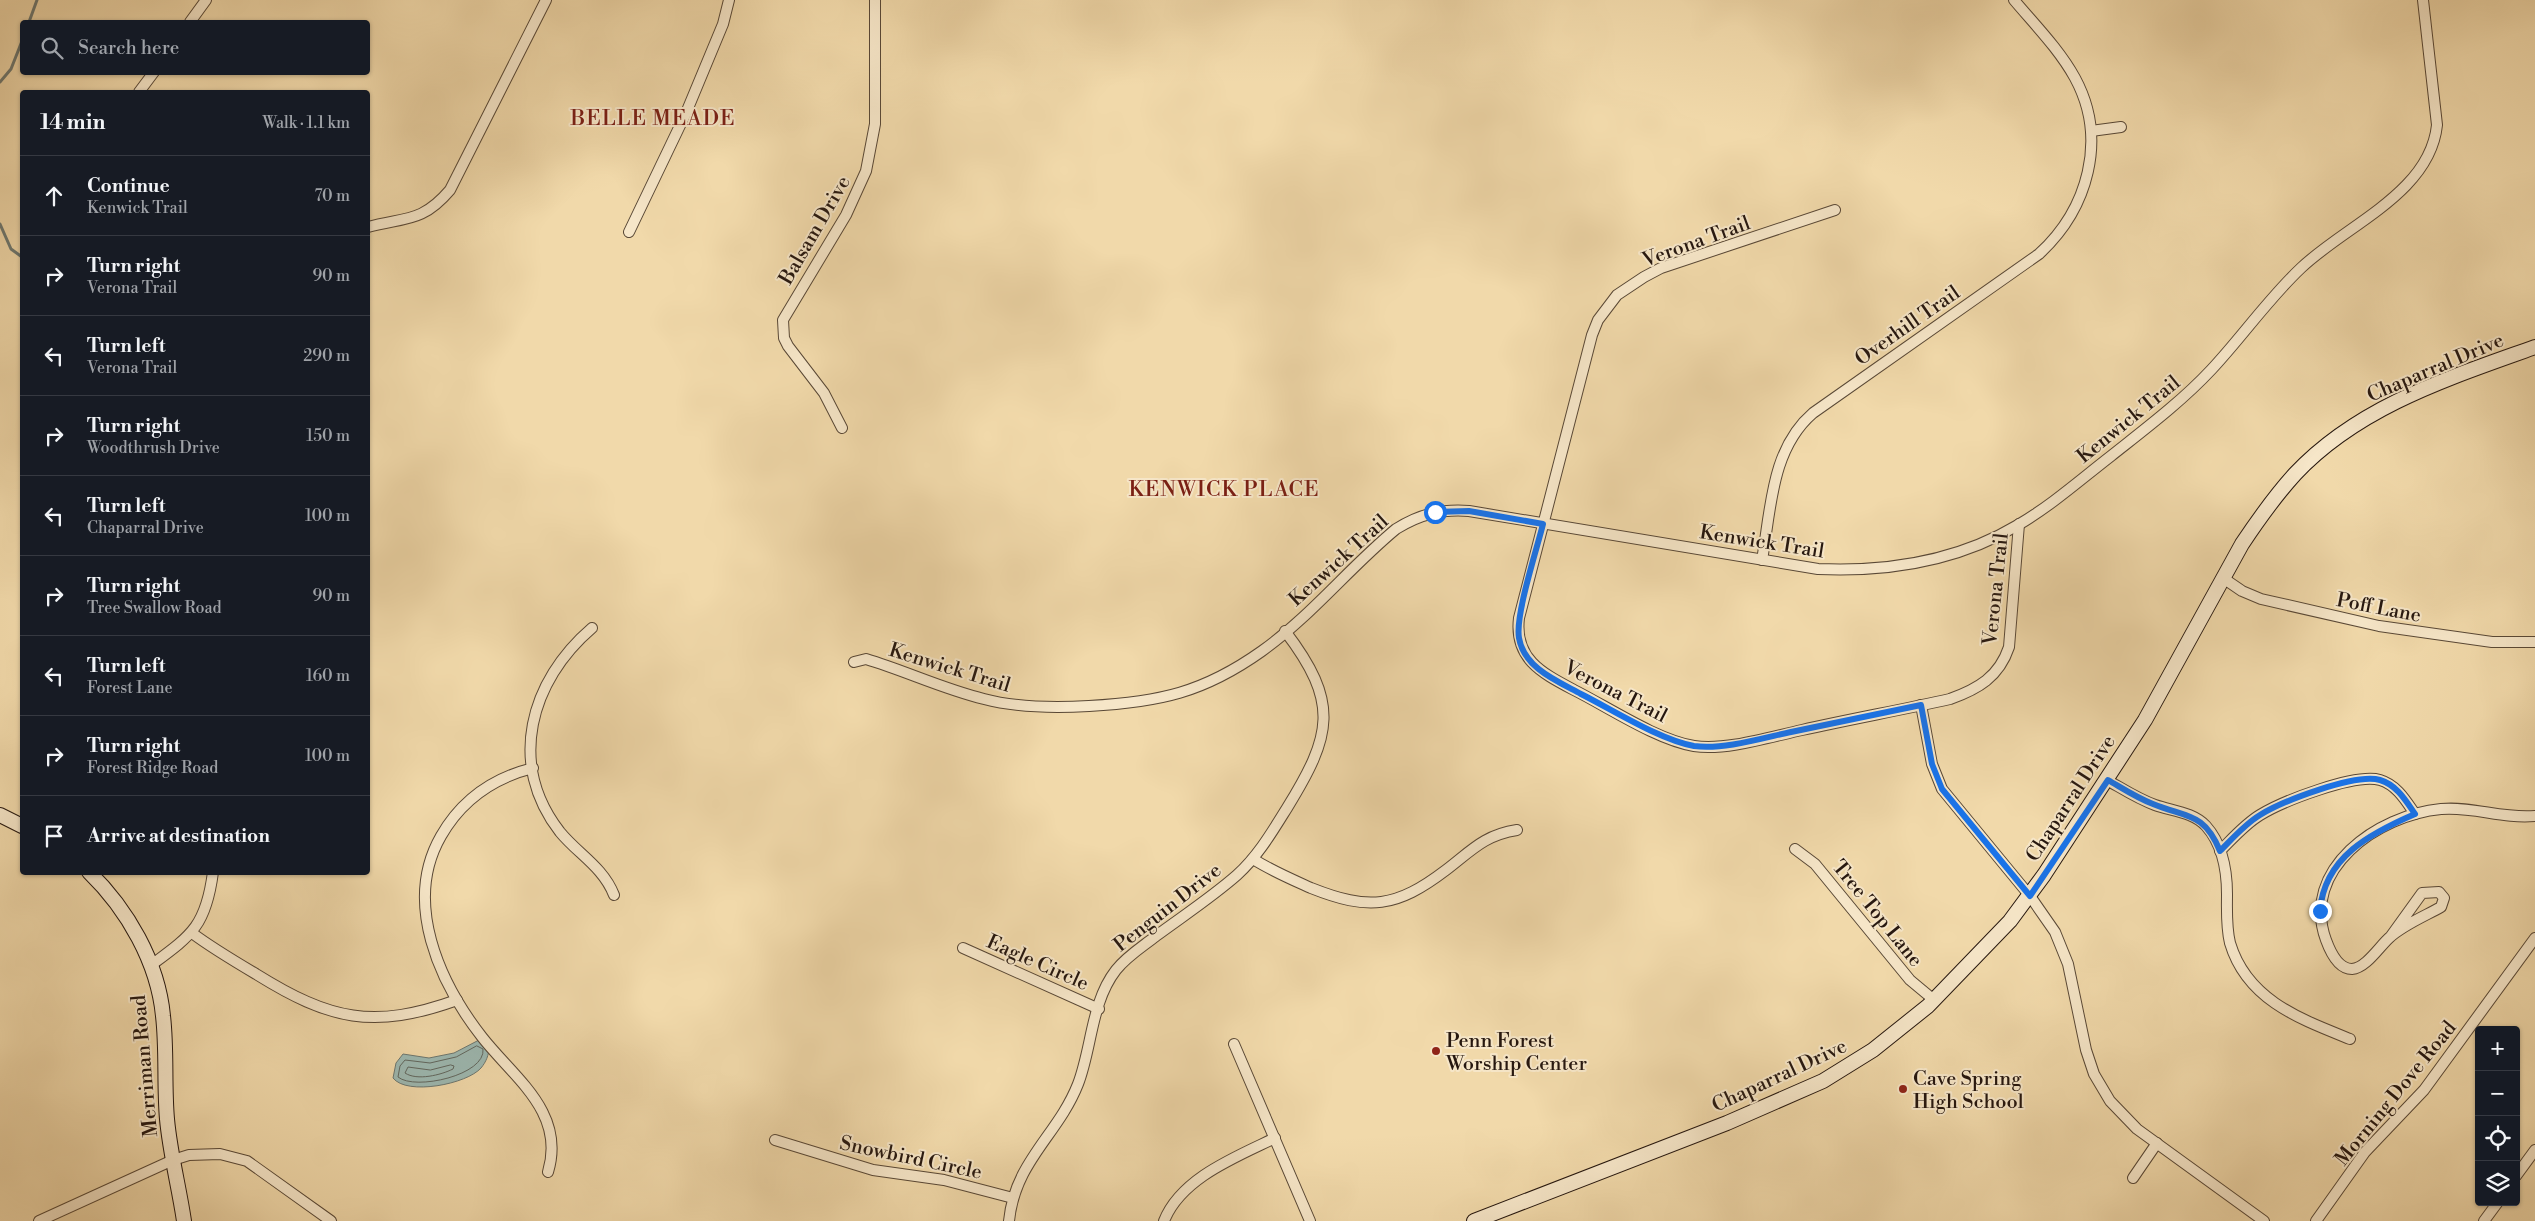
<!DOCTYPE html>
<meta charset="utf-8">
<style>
body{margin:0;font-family:"Libre Bodoni",serif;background:#242831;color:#f1f3f6}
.controls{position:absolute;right:15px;bottom:15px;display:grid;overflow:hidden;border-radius:5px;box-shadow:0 1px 4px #0004}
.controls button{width:45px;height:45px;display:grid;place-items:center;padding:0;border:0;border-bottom:1px solid #363941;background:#171b24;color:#f1f3f6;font:25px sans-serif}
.stop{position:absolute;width:15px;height:15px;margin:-11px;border:4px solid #1a73e8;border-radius:50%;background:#fff}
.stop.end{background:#1a73e8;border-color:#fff;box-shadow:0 1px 5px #0008}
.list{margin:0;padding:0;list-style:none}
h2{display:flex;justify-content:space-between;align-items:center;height:65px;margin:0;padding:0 20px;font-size:21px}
h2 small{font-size:16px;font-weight:400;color:#9ea1a6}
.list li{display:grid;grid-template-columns:32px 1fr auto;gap:15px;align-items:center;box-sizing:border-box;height:80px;padding:0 20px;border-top:1px solid #363941}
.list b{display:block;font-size:19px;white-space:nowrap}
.list p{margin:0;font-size:16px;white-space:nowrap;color:#9ea1a6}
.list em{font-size:16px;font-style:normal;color:#9ea1a6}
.icon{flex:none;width:28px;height:28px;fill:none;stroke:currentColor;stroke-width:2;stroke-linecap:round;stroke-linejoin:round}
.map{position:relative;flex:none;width:2535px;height:1221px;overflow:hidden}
.search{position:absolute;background:#171b24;box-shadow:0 1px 4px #0004;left:20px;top:20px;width:350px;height:55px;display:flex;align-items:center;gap:12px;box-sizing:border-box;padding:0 18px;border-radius:5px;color:#9ea1a6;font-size:19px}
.panel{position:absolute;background:#171b24;box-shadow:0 1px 4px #0004;left:20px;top:90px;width:350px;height:785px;border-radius:5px}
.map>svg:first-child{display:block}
.water{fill:#9db9b2;stroke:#6d7871}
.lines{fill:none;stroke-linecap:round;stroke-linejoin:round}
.shore{stroke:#626860;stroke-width:1}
.stream{stroke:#6d7871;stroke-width:3}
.street-casing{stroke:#594836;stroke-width:12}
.secondary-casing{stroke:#26170f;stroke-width:16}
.street{stroke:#f6e6c8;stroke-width:10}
.secondary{stroke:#f6e6c8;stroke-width:14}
.route{stroke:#1a73e8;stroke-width:6}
.poi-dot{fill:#8f2418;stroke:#f6e6c8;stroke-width:2}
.labels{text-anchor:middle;stroke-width:4;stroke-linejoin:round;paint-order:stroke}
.street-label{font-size:20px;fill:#26170f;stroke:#f6e6c8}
.poi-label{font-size:20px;fill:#26170f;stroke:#f6e6c8;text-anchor:start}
.neighbourhood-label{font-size:21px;letter-spacing:1px;fill:#7a1f14;stroke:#f6e6c8}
</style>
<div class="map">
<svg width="2535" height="1221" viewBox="0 0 2535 1221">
<rect width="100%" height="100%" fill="#f1d9aa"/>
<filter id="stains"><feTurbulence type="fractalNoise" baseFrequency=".004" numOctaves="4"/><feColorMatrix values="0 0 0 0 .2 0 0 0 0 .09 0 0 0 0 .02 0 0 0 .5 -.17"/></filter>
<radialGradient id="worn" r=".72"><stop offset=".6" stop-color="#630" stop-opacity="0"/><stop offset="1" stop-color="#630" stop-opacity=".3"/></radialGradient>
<path class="water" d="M479 1040 489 1047C489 1055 486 1062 481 1068 467 1084 407 1096 393 1078L396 1063 403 1054 429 1058 454 1053Z"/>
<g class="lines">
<g class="shore">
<path d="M477 1046 483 1049C486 1075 415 1091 398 1077L400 1066 405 1060 430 1063 456 1057Z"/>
<path d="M451 1065 454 1066 453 1069C441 1075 417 1081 405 1073L408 1067 430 1070Z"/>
</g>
<g class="stream">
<polyline points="29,22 37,0"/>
<polyline points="0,82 11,69 22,41"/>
<polyline points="0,224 11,249 22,257"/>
</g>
<g class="street-casing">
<g id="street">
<polyline points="190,22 206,0"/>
<polyline points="139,92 154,72"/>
<polyline points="2091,131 2121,127"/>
<path d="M1835 210 1661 268 1644 277 1617 295 1598 320 1592 335 1519 618C1514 659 1542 673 1574 690 1608 707 1657 740 1694 746 1725 751 1770 737 1802 730 1851 719 1901 710 1950 699 1978 689 1999 677 2009 647L2019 524"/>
<path d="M368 227C405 217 422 223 450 190L546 0"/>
<polyline points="629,232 686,113 723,24 729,0"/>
<polyline points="842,428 824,393 788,346 784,338 783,320 846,215 866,171 875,124 875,0"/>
<path d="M1762 560C1771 509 1771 449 1813 413L2039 254C2088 209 2108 139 2075 78 2059 49 2035 25 2014 0"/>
<polyline points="2223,578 2242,591 2261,599 2379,626 2492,642 2535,642"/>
<path d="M592 628C530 681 507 764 560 832 578 854 603 867 614 895"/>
<path d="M854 662 866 659C906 671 943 689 984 699 1018 708 1054 708 1089 706 1159 702 1203 693 1262 651 1311 616 1350 567 1396 529 1420 514 1441 509 1469 511L1818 569C1887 572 1958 561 2018 525 2052 505 2080 480 2111 456 2145 429 2181 402 2211 370 2242 337 2268 299 2301 268 2346 225 2430 193 2437 125L2423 0"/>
<polyline points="1921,705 1932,764 1942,789 2030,896 2055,932 2068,964 2086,1050 2094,1074 2110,1101 2137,1129 2264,1221"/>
<path d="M533 768C493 778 461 801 441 836 403 902 439 982 482 1037 514 1078 566 1112 548 1172"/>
<path d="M2107 780C2123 789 2138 799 2155 805 2172 811 2193 812 2206 826 2222 844 2227 871 2227 894 2227 910 2226 927 2230 943 2247 1000 2300 1019 2350 1039"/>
<polyline points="1795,849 1815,864 1910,980 1934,1000"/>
<path d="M2220 851C2233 838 2245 824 2260 815 2283 801 2355 773 2380 780 2397 785 2406 801 2415 814"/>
<path d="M1253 859C1272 871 1291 879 1311 888 1369 911 1396 908 1446 870 1471 851 1484 835 1517 830"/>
<path d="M192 933C212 948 234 961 256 974 330 1020 373 1030 457 1000"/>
<path d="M2391 936 2422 893 2439 892 2444 898 2441 907C2425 916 2403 925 2389 938 2379 947 2366 968 2352 969 2338 969 2330 951 2326 940 2300 869 2378 815 2441 809 2473 806 2502 819 2535 816"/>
<polyline points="963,948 1099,1009"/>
<path d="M150 966C192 935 206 926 213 872"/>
<polyline points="1234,1044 1310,1221"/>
<polyline points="775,1140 873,1170 944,1180 1013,1198"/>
<polyline points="2516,1176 2535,1150"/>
<polyline points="2133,1178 2157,1143"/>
<polyline points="39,1221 173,1160 189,1155 220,1154 247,1161 331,1221"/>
<path d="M1009 1221C1015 1161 1058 1135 1078 1084 1092 1048 1091 1002 1116 970 1127 956 1142 947 1156 936 1183 916 1212 897 1237 875 1258 856 1272 832 1287 808 1332 735 1340 703 1285 631"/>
<path d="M1164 1221C1181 1178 1236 1157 1275 1138"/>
<polyline points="2316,1221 2365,1152 2424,1090 2535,938"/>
<polyline points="2484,1221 2498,1202"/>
</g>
</g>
<g class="secondary-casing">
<g id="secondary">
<polyline points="0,815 22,826"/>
<path d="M89 872C127 909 158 962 163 1016 167 1050 164 1085 167 1119 170 1153 179 1187 184 1221"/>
<path d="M1474 1221 1727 1123 1823 1081 1873 1050 1928 1006 2010 921 2044 875 2145 720 2242 544C2258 520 2275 496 2295 474 2359 406 2449 378 2535 347"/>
</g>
</g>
<use href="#street" class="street"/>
<use href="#secondary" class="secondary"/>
</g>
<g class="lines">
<path class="route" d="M1435 512 1469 511 1543 524C1537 549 1515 615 1519 638 1524 668 1557 681 1581 694 1613 710 1660 740 1694 746 1723 750 1763 738 1791 732 1834 723 1878 714 1921 705L1932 764 1942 789 2030 896 2108 780C2122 788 2137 798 2153 804 2187 818 2204 812 2220 851 2233 838 2245 824 2260 815 2283 801 2355 773 2380 780 2397 785 2406 801 2415 814 2371 833 2324 857 2320 911"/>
</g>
<g class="poi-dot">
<circle cx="1436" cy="1051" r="5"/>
<circle cx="1903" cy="1089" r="5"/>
</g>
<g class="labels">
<g class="street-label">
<text transform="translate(814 230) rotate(-60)" y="7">Balsam Drive</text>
<text transform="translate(1696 241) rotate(-20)" y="7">Verona Trail</text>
<text transform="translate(1907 325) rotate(-35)" y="7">Overhill Trail</text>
<text transform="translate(2435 367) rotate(-23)" y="7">Chaparral Drive</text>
<text transform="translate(2128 419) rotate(-39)" y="7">Kenwick Trail</text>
<text transform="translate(1762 541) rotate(9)" y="7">Kenwick Trail</text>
<text transform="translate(1338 560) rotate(-42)" y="7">Kenwick Trail</text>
<text transform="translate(1995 589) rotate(-84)" y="7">Verona Trail</text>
<text transform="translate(2379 607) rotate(11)" y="7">Poff Lane</text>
<text transform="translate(950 667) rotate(17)" y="7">Kenwick Trail</text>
<text transform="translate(1616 691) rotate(27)" y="7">Verona Trail</text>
<text transform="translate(2070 798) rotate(-57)" y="7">Chaparral Drive</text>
<text transform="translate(1167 907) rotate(-38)" y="7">Penguin Drive</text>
<text transform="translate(1878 913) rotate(51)" y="7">Tree Top Lane</text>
<text transform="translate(1038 962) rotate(24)" y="7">Eagle Circle</text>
<text transform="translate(144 1066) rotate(-95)" y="7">Merriman Road</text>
<text transform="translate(1779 1075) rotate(-25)" y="7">Chaparral Drive</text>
<text transform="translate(2395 1093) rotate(-51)" y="7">Morning Dove Road</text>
<text transform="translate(911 1157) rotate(12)" y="7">Snowbird Circle</text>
</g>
<g class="poi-label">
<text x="1446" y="1047">Penn Forest<tspan x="1446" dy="23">Worship Center</tspan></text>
<text x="1913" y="1085">Cave Spring<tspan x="1913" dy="23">High School</tspan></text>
</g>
<g class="neighbourhood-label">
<text x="653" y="125">BELLE MEADE</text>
<text x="1224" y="496">KENWICK PLACE</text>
</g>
</g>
<rect width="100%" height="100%" filter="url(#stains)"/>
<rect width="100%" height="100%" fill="url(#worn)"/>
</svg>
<div class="controls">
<button>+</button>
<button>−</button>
<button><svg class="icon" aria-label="locate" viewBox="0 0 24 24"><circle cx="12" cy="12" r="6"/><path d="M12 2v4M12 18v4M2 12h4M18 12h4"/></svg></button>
<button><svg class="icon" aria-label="layers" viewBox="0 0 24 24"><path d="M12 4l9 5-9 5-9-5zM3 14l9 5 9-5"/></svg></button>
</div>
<div class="stop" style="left:1435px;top:512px"></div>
<div class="stop end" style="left:2320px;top:911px"></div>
<div class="search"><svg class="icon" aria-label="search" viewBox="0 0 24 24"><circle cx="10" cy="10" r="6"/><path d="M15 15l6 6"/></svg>Search here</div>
<section class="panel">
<h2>14 min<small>Walk · 1.1 km</small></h2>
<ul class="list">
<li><svg class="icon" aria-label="ahead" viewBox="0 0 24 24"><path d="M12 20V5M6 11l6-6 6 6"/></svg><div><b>Continue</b><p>Kenwick Trail</p></div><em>70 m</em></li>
<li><svg class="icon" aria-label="right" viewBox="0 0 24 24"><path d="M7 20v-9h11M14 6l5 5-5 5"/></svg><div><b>Turn right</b><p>Verona Trail</p></div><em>90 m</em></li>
<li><svg class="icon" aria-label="left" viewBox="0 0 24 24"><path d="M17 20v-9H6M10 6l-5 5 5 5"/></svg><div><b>Turn left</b><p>Verona Trail</p></div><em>290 m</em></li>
<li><svg class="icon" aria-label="right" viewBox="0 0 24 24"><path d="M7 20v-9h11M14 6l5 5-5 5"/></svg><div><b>Turn right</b><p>Woodthrush Drive</p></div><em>150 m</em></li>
<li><svg class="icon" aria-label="left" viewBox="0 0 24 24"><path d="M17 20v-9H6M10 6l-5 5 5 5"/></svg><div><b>Turn left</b><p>Chaparral Drive</p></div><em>100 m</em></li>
<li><svg class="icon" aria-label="right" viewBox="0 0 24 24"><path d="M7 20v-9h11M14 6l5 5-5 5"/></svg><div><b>Turn right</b><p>Tree Swallow Road</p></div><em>90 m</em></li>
<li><svg class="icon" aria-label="left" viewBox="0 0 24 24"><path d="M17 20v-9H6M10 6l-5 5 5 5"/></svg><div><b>Turn left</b><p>Forest Lane</p></div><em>160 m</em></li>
<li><svg class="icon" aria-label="right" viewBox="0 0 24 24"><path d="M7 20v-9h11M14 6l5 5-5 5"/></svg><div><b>Turn right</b><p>Forest Ridge Road</p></div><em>100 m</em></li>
<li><svg class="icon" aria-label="arrive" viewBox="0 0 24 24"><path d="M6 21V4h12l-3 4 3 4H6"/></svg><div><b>Arrive at destination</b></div></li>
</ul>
</section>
</div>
